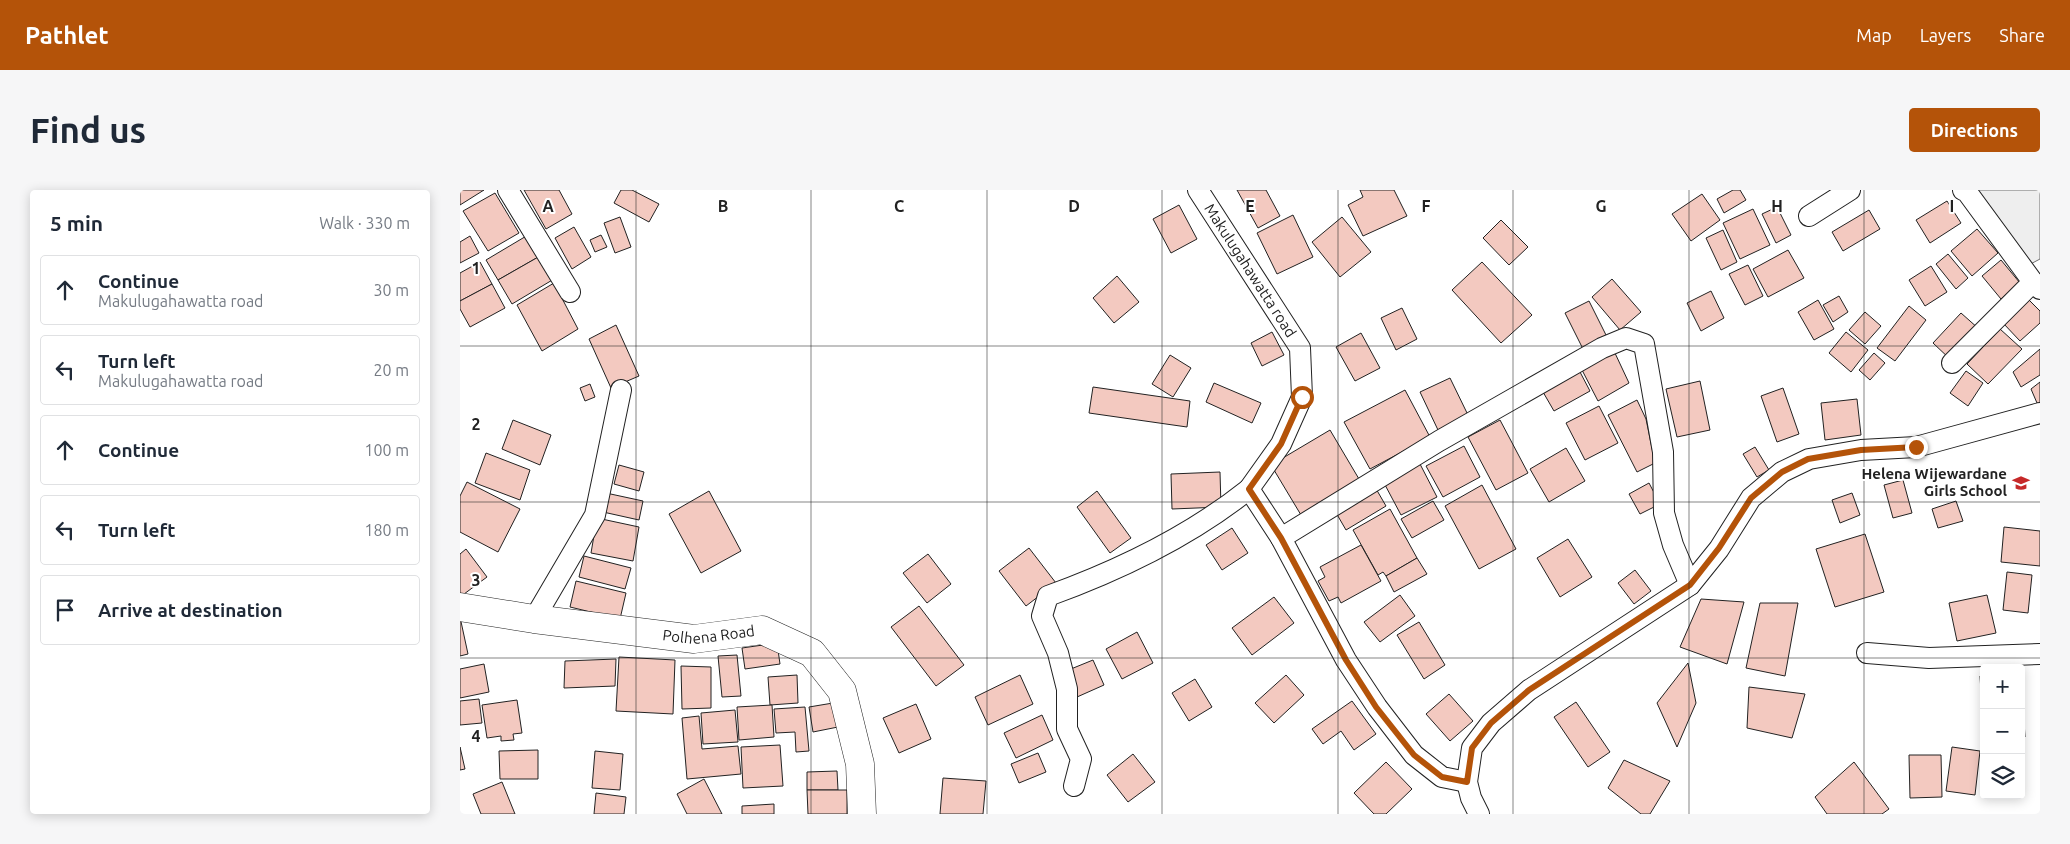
<!DOCTYPE html>
<meta charset="utf-8">
<style>
body{margin:0;font-family:Ubuntu,sans-serif;background:#f6f6f7;color:#1f2937}
.controls{position:absolute;right:15px;bottom:15px;display:grid;overflow:hidden;border-radius:5px;box-shadow:0 2px 12px #0003}
.controls button{width:45px;height:45px;display:grid;place-items:center;padding:0;border:0;border-bottom:1px solid #e0e1e3;background:#fff;color:#1f2937;font:25px sans-serif}
.stop{position:absolute;width:15px;height:15px;margin:-11px;border:4px solid #b45309;border-radius:50%;background:#fff}
.stop.end{background:#b45309;border-color:#fff;box-shadow:0 1px 5px #0008}
.list{margin:0;padding:0;list-style:none}
h2{display:flex;justify-content:space-between;align-items:center;height:65px;margin:0;padding:0 20px;font-size:21px}
h2 small{font-size:16px;font-weight:400;color:#747a83}
.list li{display:grid;grid-template-columns:32px 1fr auto;gap:15px;align-items:center;box-sizing:border-box;height:70px;margin:0 10px 10px;padding:0 10px;border:1px solid #e0e1e3;border-radius:5px}
.list b{display:block;font-size:19px;white-space:nowrap}
.list p{margin:0;font-size:16px;white-space:nowrap;color:#747a83}
.list em{font-size:16px;font-style:normal;color:#747a83}
.icon{flex:none;width:28px;height:28px;fill:none;stroke:currentColor;stroke-width:2;stroke-linecap:round;stroke-linejoin:round}
.map{position:relative;flex:none;width:1580px;height:624px;overflow:hidden;border-radius:5px}
header{display:flex;align-items:center;gap:30px;box-sizing:border-box;height:70px;padding:0 25px;background:#b45309;color:#fff}
header strong{font-size:24px}
nav{display:flex;gap:28px;margin-inline-start:auto;font-size:18px}
.intro{display:flex;align-items:center;justify-content:space-between;box-sizing:border-box;height:120px;padding:0 30px}
h1{margin:0;font-size:35px}
.button{padding:12px 22px;border-radius:5px;background:#b45309;color:#fff;font-size:18px;font-weight:700}
main{display:flex;gap:30px;padding:0 30px}
aside{flex:1;background:#fff;border-radius:5px;box-shadow:0 2px 12px #0003}
.map>svg:first-child{display:block}
.green{fill:#eee;stroke:#6f6f6f}
.building{fill:#f3c9c0;stroke:#222}
.lines{fill:none;stroke-linecap:round;stroke-linejoin:round}
.street-casing{stroke:#222;stroke-width:22}
.secondary-casing{stroke:#222;stroke-width:29}
.street{stroke:#fff;stroke-width:20}
.secondary{stroke:#fff;stroke-width:28}
.route{stroke:#b45309;stroke-width:6}
.grid{fill:none;stroke:#222;stroke-width:1;stroke-opacity:0.55}
.labels{text-anchor:middle;stroke-width:4;stroke-linejoin:round;paint-order:stroke}
.street-label{font-size:15px;fill:#222;stroke:#fff}
.poi-label{font-size:15px;font-weight:bold;fill:#222;stroke:#fff;text-anchor:end}
.grid-label{font-size:16px;text-anchor:middle;font-weight:bold;fill:#222;stroke:#fff;stroke-width:4;stroke-linejoin:round;paint-order:stroke}
</style>
<header>
<strong>Pathlet</strong>
<nav><a>Map</a><a>Layers</a><a>Share</a></nav>
</header>
<div class="intro"><h1>Find us</h1><a class="button">Directions</a></div>
<main>
<aside>
<h2>5 min<small>Walk · 330 m</small></h2>
<ul class="list">
<li><svg class="icon" aria-label="ahead" viewBox="0 0 24 24"><path d="M12 20V5M6 11l6-6 6 6"/></svg><div><b>Continue</b><p>Makulugahawatta road</p></div><em>30 m</em></li>
<li><svg class="icon" aria-label="left" viewBox="0 0 24 24"><path d="M17 20v-9H6M10 6l-5 5 5 5"/></svg><div><b>Turn left</b><p>Makulugahawatta road</p></div><em>20 m</em></li>
<li><svg class="icon" aria-label="ahead" viewBox="0 0 24 24"><path d="M12 20V5M6 11l6-6 6 6"/></svg><div><b>Continue</b></div><em>100 m</em></li>
<li><svg class="icon" aria-label="left" viewBox="0 0 24 24"><path d="M17 20v-9H6M10 6l-5 5 5 5"/></svg><div><b>Turn left</b></div><em>180 m</em></li>
<li><svg class="icon" aria-label="arrive" viewBox="0 0 24 24"><path d="M6 21V4h12l-3 4 3 4H6"/></svg><div><b>Arrive at destination</b></div></li>
</ul>
</aside>
<div class="map">
<svg width="1580" height="624" viewBox="0 0 1580 624">
<rect width="100%" height="100%" fill="#fff"/>
<polygon class="green" points="1503,0 1580,0 1580,69 1563,78"/>
<g class="building">
<polygon points="0,0 24,0 0,15"/>
<polygon points="64,0 99,0 112,24 86,39"/>
<polygon points="161,0 172,0 199,14 189,32 154,13"/>
<polygon points="777,0 806,0 820,26 798,38"/>
<polygon points="900,0 934,0 947,26 903,46 888,15 903,7"/>
<polygon points="1273,0 1280,0 1286,10 1264,23 1257,9"/>
<polygon points="35,3 59,43 28,61 3,21"/>
<polygon points="1242,4 1260,30 1231,51 1212,24"/>
<polygon points="1487,11 1501,33 1470,53 1456,30"/>
<polygon points="719,15 737,49 711,63 693,29"/>
<polygon points="1317,17 1331,45 1316,53 1302,24"/>
<polygon points="1293,19 1310,55 1280,69 1263,33"/>
<polygon points="1409,20 1420,39 1383,61 1372,42"/>
<polygon points="833,25 853,67 817,84 797,43"/>
<polygon points="160,27 171,57 155,63 144,33"/>
<polygon points="882,27 911,62 880,87 852,52"/>
<polygon points="1041,30 1068,57 1049,75 1023,48"/>
<polygon points="114,37 131,67 112,79 95,48"/>
<polygon points="1517,39 1538,63 1512,86 1491,61"/>
<polygon points="1263,40 1277,72 1261,80 1246,48"/>
<polygon points="68,45 80,66 38,90 26,70"/>
<polygon points="141,45 147,57 135,62 130,50"/>
<polygon points="10,46 19,63 0,73 0,52"/>
<polygon points="1328,60 1344,88 1308,107 1293,79"/>
<polygon points="1488,64 1508,88 1496,99 1476,74"/>
<polygon points="80,66 94,89 52,114 38,90"/>
<polygon points="1541,70 1560,93 1541,109 1522,86"/>
<polygon points="20,72 32,94 0,111 0,83"/>
<polygon points="1022,72 1072,125 1041,153 992,100"/>
<polygon points="1288,75 1303,106 1285,115 1269,84"/>
<polygon points="1471,76 1487,102 1465,116 1449,90"/>
<polygon points="657,86 679,112 654,133 633,108"/>
<polygon points="1152,89 1181,122 1160,140 1132,107"/>
<polygon points="94,93 118,139 82,161 57,115"/>
<polygon points="32,94 45,118 10,137 0,119 0,111"/>
<polygon points="1251,101 1264,128 1241,141 1227,113"/>
<polygon points="1379,106 1388,122 1373,132 1363,115"/>
<polygon points="1568,109 1580,121 1580,133 1560,151 1543,133"/>
<polygon points="1358,110 1374,139 1354,150 1338,122"/>
<polygon points="1129,111 1147,147 1123,159 1105,123"/>
<polygon points="1449,116 1466,130 1435,171 1417,158"/>
<polygon points="942,118 957,149 936,160 921,128"/>
<polygon points="1405,122 1421,136 1405,154 1389,140"/>
<polygon points="1501,123 1519,139 1491,170 1473,153"/>
<polygon points="156,135 179,186 151,198 129,149"/>
<polygon points="1540,139 1562,159 1528,194 1507,174"/>
<polygon points="812,142 824,165 802,176 791,153"/>
<polygon points="1386,142 1408,160 1391,182 1369,163"/>
<polygon points="901,143 920,178 895,191 876,157"/>
<polygon points="1580,159 1580,185 1561,197 1553,182"/>
<polygon points="1154,161 1169,193 1138,211 1122,180"/>
<polygon points="1414,163 1425,173 1410,190 1399,180"/>
<polygon points="710,165 731,178 713,207 692,194"/>
<polygon points="1506,181 1523,193 1508,216 1490,203"/>
<polygon points="1120,182 1130,201 1094,221 1083,202"/>
<polygon points="990,188 1008,225 978,240 960,202"/>
<polygon points="1240,191 1250,240 1217,247 1206,199"/>
<polygon points="1580,192 1580,213 1577,213 1571,199"/>
<polygon points="754,193 801,213 792,233 746,212"/>
<polygon points="130,194 135,207 125,211 120,198"/>
<polygon points="633,197 730,211 727,237 629,223"/>
<polygon points="1323,198 1339,244 1317,252 1301,206"/>
<polygon points="945,200 970,247 910,279 884,232"/>
<polygon points="1397,209 1401,245 1365,250 1361,213"/>
<polygon points="1177,210 1186,229 1195,273 1177,282 1148,225"/>
<polygon points="1139,216 1158,253 1125,270 1106,233"/>
<polygon points="53,230 91,245 80,275 42,259"/>
<polygon points="1040,230 1068,283 1036,300 1008,247"/>
<polygon points="870,240 899,289 841,325 811,275"/>
<polygon points="1004,256 1020,287 983,307 966,276"/>
<polygon points="1295,257 1309,280 1297,287 1283,264"/>
<polygon points="1106,258 1125,291 1089,312 1070,279"/>
<polygon points="26,263 70,280 60,310 15,293"/>
<polygon points="960,274 977,307 941,325 924,293"/>
<polygon points="159,275 184,282 179,301 154,294"/>
<polygon points="760,282 761,317 712,319 711,284"/>
<polygon points="1443,290 1452,323 1433,328 1424,295"/>
<polygon points="7,292 60,319 38,362 0,342 0,306"/>
<polygon points="1189,293 1200,314 1180,324 1169,304"/>
<polygon points="1022,295 1056,359 1019,379 985,316"/>
<polygon points="915,297 926,316 886,340 875,321"/>
<polygon points="249,301 281,361 241,383 209,324"/>
<polygon points="637,301 671,348 650,363 617,317"/>
<polygon points="146,303 183,311 179,330 143,322"/>
<polygon points="1392,303 1400,325 1380,333 1372,310"/>
<polygon points="973,311 984,330 952,348 941,329"/>
<polygon points="1496,311 1503,331 1478,338 1472,319"/>
<polygon points="930,319 957,368 926,386 923,382 918,385 893,340"/>
<polygon points="137,328 179,337 173,371 131,363"/>
<polygon points="1544,337 1580,341 1580,376 1541,372"/>
<polygon points="772,338 788,363 762,380 746,355"/>
<polygon points="1405,344 1424,402 1375,417 1356,359"/>
<polygon points="1108,349 1132,387 1100,407 1077,368"/>
<polygon points="901,355 921,391 881,413 878,407 869,411 858,391 865,387 860,377"/>
<polygon points="569,358 596,393 566,416 539,381"/>
<polygon points="6,359 27,387 0,407 0,364"/>
<polygon points="468,364 491,394 467,413 443,383"/>
<polygon points="124,366 171,378 165,399 119,387"/>
<polygon points="957,368 967,384 934,402 926,386"/>
<polygon points="1175,380 1191,401 1174,414 1158,393"/>
<polygon points="1547,382 1572,385 1568,423 1543,420"/>
<polygon points="116,391 166,403 160,429 110,417"/>
<polygon points="940,405 955,426 920,452 904,432"/>
<polygon points="1527,405 1536,443 1497,451 1489,413"/>
<polygon points="814,407 834,433 792,465 772,438"/>
<polygon points="1241,409 1284,412 1267,474 1220,457"/>
<polygon points="1300,413 1338,413 1325,486 1286,478"/>
<polygon points="459,416 504,475 476,496 431,437"/>
<polygon points="0,427 8,464 0,466"/>
<polygon points="959,432 985,475 964,489 937,445"/>
<polygon points="677,442 693,473 662,489 646,459"/>
<polygon points="317,453 320,474 285,479 282,458"/>
<polygon points="277,465 281,506 262,507 258,466"/>
<polygon points="159,467 215,470 213,524 156,521"/>
<polygon points="156,469 155,496 104,498 105,471"/>
<polygon points="633,470 644,495 617,507 606,481"/>
<polygon points="1228,473 1236,513 1217,557 1197,513"/>
<polygon points="24,474 29,502 0,508 0,479"/>
<polygon points="221,476 251,477 251,518 222,519"/>
<polygon points="1561,484 1565,547 1561,547"/>
<polygon points="337,485 338,513 310,515 308,487"/>
<polygon points="560,485 573,514 528,535 515,507"/>
<polygon points="826,485 844,505 814,533 795,513"/>
<polygon points="1520,486 1524,486 1524,549"/>
<polygon points="735,489 752,517 729,531 712,503"/>
<polygon points="1289,497 1345,504 1332,548 1287,538"/>
<polygon points="989,504 1013,531 990,551 966,524"/>
<polygon points="19,509 22,533 0,535 0,511"/>
<polygon points="57,510 62,543 53,544 54,550 41,551 41,546 27,548 22,515"/>
<polygon points="892,511 916,544 894,560 881,541 863,554 852,539"/>
<polygon points="379,512 383,536 353,542 349,517"/>
<polygon points="1116,512 1150,562 1128,577 1094,527"/>
<polygon points="456,514 471,549 439,563 423,528"/>
<polygon points="312,515 314,547 279,550 277,517"/>
<polygon points="345,517 349,561 336,562 335,542 316,543 314,519"/>
<polygon points="275,520 278,552 243,554 241,523"/>
<polygon points="582,525 593,550 556,568 544,543"/>
<polygon points="239,526 242,559 278,556 281,584 227,589 222,528"/>
<polygon points="320,555 323,596 283,598 281,557"/>
<polygon points="0,557 5,579 0,580"/>
<polygon points="1492,557 1520,561 1515,605 1486,601"/>
<polygon points="78,560 78,589 40,589 39,561"/>
<polygon points="135,561 163,564 160,600 132,598"/>
<polygon points="578,563 586,582 559,593 551,574"/>
<polygon points="673,564 695,592 668,612 647,585"/>
<polygon points="1449,565 1481,565 1482,607 1450,608"/>
<polygon points="1164,570 1210,591 1190,624 1181,624 1148,598"/>
<polygon points="926,572 952,599 926,624 914,624 894,603"/>
<polygon points="1394,572 1429,619 1422,624 1367,624 1355,607"/>
<polygon points="377,581 378,600 347,600 347,582"/>
<polygon points="483,588 526,591 523,624 480,624"/>
<polygon points="244,589 262,624 227,624 217,604"/>
<polygon points="42,592 55,624 21,624 13,604"/>
<polygon points="347,600 387,600 387,624 348,624"/>
<polygon points="136,603 166,607 164,624 134,624"/>
<polygon points="314,614 314,624 282,624 282,616"/>
</g>
<g class="lines">
<g class="street-casing">
<g id="street">
<polyline points="48,0 110,102"/>
<path id="s1" d="M738 0 840 158 842 207 821 254 789 299 821 348"/>
<polyline points="1503,0 1507,2 1573,92"/>
<polyline points="1349,26 1390,0"/>
<polyline points="1492,173 1573,92 1580,99"/>
<polyline points="74,429 135,325 161,200"/>
<polyline points="1407,463 1469,468 1580,464"/>
<polyline points="1007,592 982,587 954,565 917,517 886,470 821,348 979,251 1142,158 1166,148 1184,154 1203,262 1204,323 1213,355 1230,395"/>
<path d="M614 596 621 569 607 539V499L598 463 582 426 588 406C660 380 729 347 789 299"/>
<polyline points="1019,624 1011,608 1007,592 1012,558 1031,533 1069,500 1230,395 1259,359 1291,308 1322,282 1349,269 1401,260 1456,257 1580,223"/>
</g>
</g>
<g class="secondary-casing">
<g id="secondary">
<path id="s2" d="M0 417 74 429 234 449 302 440 352 463 382 501 400 574 402 624"/>
</g>
</g>
<use href="#street" class="street"/>
<use href="#secondary" class="secondary"/>
</g>
<g class="lines">
<polyline class="route" points="842,207 821,254 789,299 821,348 886,470 916,517 954,565 982,587 1007,592 1012,558 1031,533 1069,500 1230,395 1259,358 1291,308 1322,282 1348,269 1401,260 1456,257"/>
</g>
<path class="grid" d="M176 0V624M351 0V624M527 0V624M702 0V624M878 0V624M1053 0V624M1229 0V624M1404 0V624M0 156H1580M0 312H1580M0 468H1580"/>
<defs>
<g id="school-bare" transform="scale(1.35)"><path d="M0-5L7-2L0 1L-7-2ZM-4 1L0 2.5L4 1V4Q0 6-4 4Z" fill="#c62828" stroke="#fff" stroke-width="2.5" paint-order="stroke"/></g>
</defs>
<g fill-rule="evenodd">
<use href="#school-bare" x="1561" y="293"/>
</g>
<g class="labels">
<g class="street-label">
<text dy="5" stroke="none"><textPath href="#s1" startOffset="96">Makulugahawatta road</textPath></text>
<text dy="5" stroke="none"><textPath href="#s2" startOffset="251">Polhena Road</textPath></text>
</g>
<g class="poi-label">
<text x="1547" y="289">Helena Wijewardane<tspan x="1547" dy="17">Girls School</tspan></text>
</g>
</g>
<g class="grid-label">
<text x="88" y="22">A</text>
<text x="263" y="22">B</text>
<text x="439" y="22">C</text>
<text x="614" y="22">D</text>
<text x="790" y="22">E</text>
<text x="966" y="22">F</text>
<text x="1141" y="22">G</text>
<text x="1317" y="22">H</text>
<text x="1492" y="22">I</text>
<text x="16" y="84">1</text>
<text x="16" y="240">2</text>
<text x="16" y="396">3</text>
<text x="16" y="552">4</text>
</g>
</svg>
<div class="controls">
<button>+</button>
<button>−</button>
<button><svg class="icon" aria-label="layers" viewBox="0 0 24 24"><path d="M12 4l9 5-9 5-9-5zM3 14l9 5 9-5"/></svg></button>
</div>
<div class="stop" style="left:842px;top:207px"></div>
<div class="stop end" style="left:1456px;top:257px"></div>
</div>
</main>
